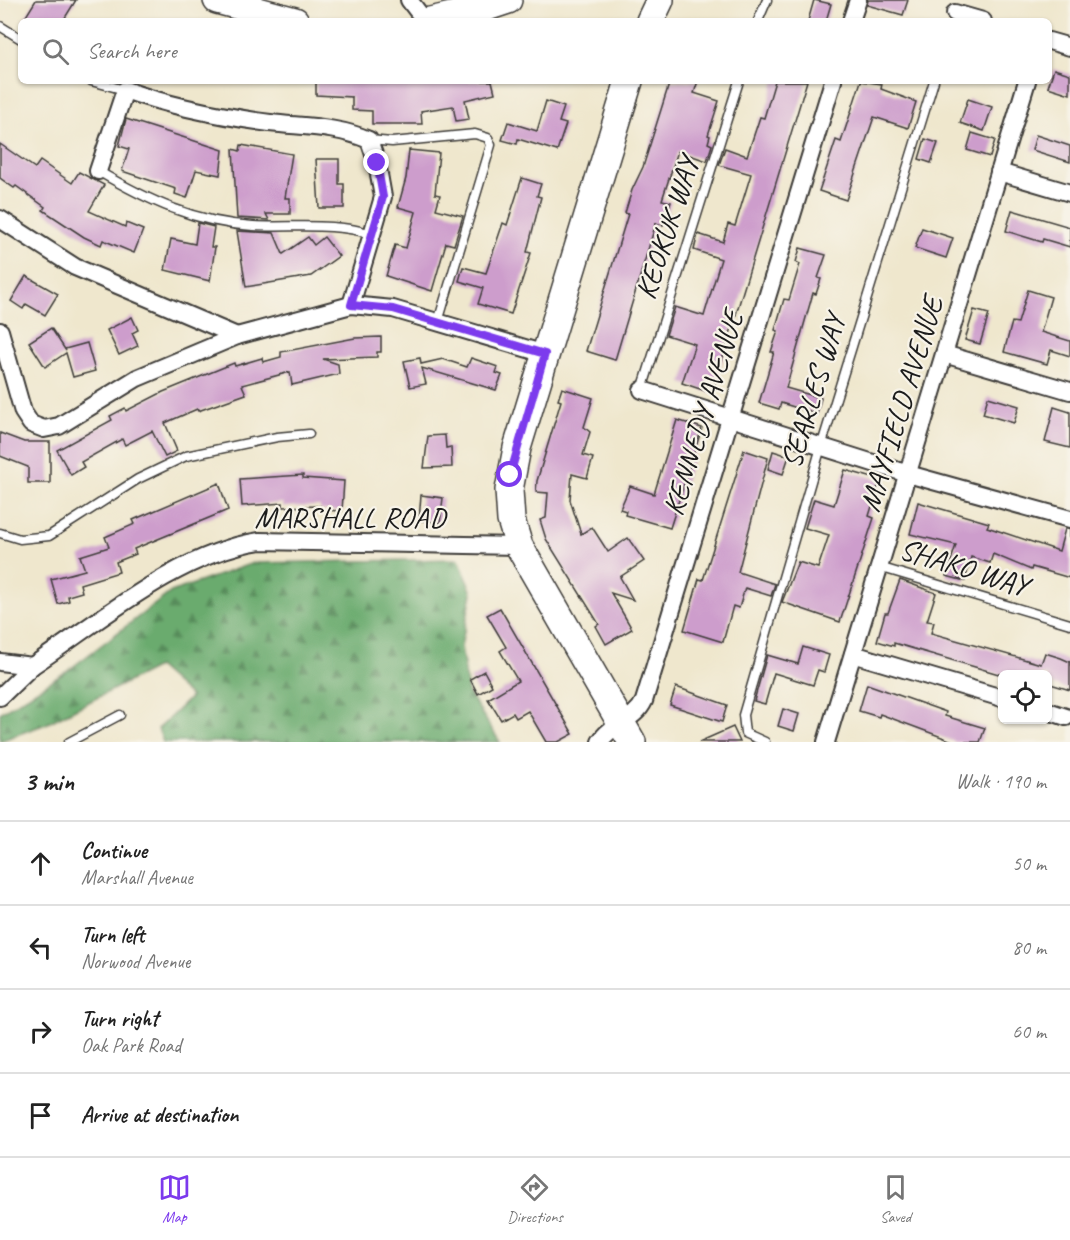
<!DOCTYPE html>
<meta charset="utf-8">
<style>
body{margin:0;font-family:Caveat,sans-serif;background:#f2f2f2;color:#222}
.controls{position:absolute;right:18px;bottom:18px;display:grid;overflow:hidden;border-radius:9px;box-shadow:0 2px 4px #0004}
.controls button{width:54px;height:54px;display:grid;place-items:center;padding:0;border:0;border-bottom:2px solid #e0e0e0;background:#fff;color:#222;font:30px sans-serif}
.stop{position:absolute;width:18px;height:18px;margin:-14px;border:4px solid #7c3aed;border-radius:50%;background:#fff}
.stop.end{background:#7c3aed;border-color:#fff;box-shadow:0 2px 6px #0008}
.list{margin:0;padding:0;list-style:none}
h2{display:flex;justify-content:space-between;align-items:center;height:78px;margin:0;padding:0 24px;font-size:26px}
h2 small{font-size:20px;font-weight:400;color:#767676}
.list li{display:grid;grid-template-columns:39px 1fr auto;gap:18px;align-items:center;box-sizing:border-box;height:84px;padding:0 24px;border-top:2px solid #e0e0e0}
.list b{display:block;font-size:22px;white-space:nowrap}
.list p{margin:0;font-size:20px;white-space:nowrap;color:#767676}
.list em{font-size:20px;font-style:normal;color:#767676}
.icon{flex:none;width:33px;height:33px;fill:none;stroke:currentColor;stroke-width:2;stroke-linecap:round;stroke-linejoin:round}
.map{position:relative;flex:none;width:1070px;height:742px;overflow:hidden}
.search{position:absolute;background:#fff;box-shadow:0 2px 4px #0004;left:18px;right:18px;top:18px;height:66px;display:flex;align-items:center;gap:15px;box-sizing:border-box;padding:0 21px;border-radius:9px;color:#767676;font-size:22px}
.sheet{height:414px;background:#fff}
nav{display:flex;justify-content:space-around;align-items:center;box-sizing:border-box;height:84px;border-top:2px solid #e0e0e0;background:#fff;font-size:16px;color:#767676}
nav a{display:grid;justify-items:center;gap:3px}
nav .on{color:#7c3aed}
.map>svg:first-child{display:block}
.forest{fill:url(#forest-firs);stroke:#436445;stroke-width:1.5}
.building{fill:#cd9dcc}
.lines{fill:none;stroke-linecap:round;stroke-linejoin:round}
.service-casing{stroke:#3c3a37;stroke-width:11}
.minor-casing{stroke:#3c3a37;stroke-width:20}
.primary-casing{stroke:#3c3a37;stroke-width:30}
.service{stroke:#fff;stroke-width:8}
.minor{stroke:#fff;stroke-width:16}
.primary{stroke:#fff;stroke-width:27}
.route{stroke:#7c3aed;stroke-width:8}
.labels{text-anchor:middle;stroke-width:4.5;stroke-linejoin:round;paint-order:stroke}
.street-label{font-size:30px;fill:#1c1c1c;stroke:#f7f3e8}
</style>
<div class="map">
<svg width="1070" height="742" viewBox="0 0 1070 742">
<defs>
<pattern id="forest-firs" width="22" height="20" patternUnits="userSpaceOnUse" patternTransform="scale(1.5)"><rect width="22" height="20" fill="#6aab6e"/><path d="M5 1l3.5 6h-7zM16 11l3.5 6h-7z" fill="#568a5a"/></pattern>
</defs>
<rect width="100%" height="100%" fill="#f7f3e8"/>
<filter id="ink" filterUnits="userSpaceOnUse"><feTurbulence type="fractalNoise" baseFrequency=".0167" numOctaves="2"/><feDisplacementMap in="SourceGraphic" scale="12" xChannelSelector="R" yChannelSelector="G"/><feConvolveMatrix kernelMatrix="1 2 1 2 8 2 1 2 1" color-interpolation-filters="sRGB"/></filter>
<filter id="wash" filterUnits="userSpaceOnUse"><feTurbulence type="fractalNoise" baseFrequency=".008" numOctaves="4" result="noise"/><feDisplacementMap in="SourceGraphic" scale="24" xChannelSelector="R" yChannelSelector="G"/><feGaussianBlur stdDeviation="1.35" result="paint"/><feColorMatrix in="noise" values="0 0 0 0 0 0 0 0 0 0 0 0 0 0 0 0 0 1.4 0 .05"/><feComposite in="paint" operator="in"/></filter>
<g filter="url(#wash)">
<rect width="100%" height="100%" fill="#efe7cd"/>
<polygon class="forest" points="459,559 472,593 461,646 468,692 500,742 163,742 158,729 191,697 157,667 46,724 0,741 0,713 66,672 171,592 253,563"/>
<g id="blocks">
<g class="building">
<polygon points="36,0 76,0 63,21 23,21"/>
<polygon points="814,0 831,4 826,21 808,21"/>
<polygon points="868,0 908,0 903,15 867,5"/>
<polygon points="1054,69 1070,74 1070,94 1048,87"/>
<polygon points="316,81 492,81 495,93 465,100 469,119 456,121 453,106 421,111 422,124 372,124 372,111 352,110 352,97 316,95"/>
<polygon points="670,81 698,81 694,93 719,101 708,135 710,136 708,143 712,145 707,161 678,151 662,200 671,202 663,225 656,223 615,360 586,351 628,214 625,213 632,190 643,167"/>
<polygon points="775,81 807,81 712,393 682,383 695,344 666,335 675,307 704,316 721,259 694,250 698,234 723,242 728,224 735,226 751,174 719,165 725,148 747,156 760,117 764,118"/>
<polygon points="861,81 882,84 881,89 916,102 908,128 874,117 846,200 819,191 836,140 841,142"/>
<polygon points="968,99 992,107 984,131 960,123"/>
<polygon points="546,101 564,107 559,122 566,124 557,151 518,139 517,144 502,140 508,122 537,131"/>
<polygon points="126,119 223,150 220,175 196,170 187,198 175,194 176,189 122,171 129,149 119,146"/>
<polygon points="972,133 995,140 990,157 967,150"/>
<polygon points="1036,135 1070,146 1070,162 1032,150"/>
<polygon points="925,139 938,143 931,163 919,159"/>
<polygon points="0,144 35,168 40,161 72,183 79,172 104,185 89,211 125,227 126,223 143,230 134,253 103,240 101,245 84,237 43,210 45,207 16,186 14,188 0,178"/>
<polygon points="241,145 292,154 285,198 290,198 290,214 266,214 269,220 237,218 233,149 240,151"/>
<polygon points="409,150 439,153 435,194 440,195 436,209 463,216 454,245 446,243 432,291 386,276 395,245 406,248 416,212 398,207 406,178"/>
<polygon points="316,159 339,159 339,184 344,184 344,208 319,208"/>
<polygon points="522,178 541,184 537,196 541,197 527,252 531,253 511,314 478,304 483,288 459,281 463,267 486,273 503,223 507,225"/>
<polygon points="1012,210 1070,227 1070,247 1043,239 1042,242 1006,231"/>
<polygon points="198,223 214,227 211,247 215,247 210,281 165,270 171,239 195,244"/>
<polygon points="922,228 953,238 946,258 915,248"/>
<polygon points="237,231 274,233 283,254 308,237 314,245 324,237 339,256 311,276 246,287"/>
<polygon points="800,248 826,255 818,278 821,279 816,294 813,293 786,388 821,398 817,414 781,403 779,409 759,403 774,352 771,352 778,331 775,330 784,299 789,300 800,264 796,262"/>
<polygon points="26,276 58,294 45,315 26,304 23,309 11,301"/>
<polygon points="1028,290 1051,297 1041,332 1070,341 1070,356 1051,350 1047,364 1004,352 1012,322 1018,323"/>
<polygon points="974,310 989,314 980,344 965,340"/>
<polygon points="132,317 138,330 132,333 138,346 119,355 107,330"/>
<polygon points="51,328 66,351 65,349 87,343 95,371 73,377 66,353 45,367 29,342"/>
<polygon points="381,337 381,352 377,352 377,357 323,359 338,364 339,374 292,385 290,372 242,385 246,394 198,411 197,409 165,423 177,451 165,457 152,431 125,445 122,439 81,462 84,467 71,475 57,450 112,420 110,416 125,408 126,411 163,392 234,363 235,366 262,358 263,362 281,357 281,352 355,338"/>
<polygon points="420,358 421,364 443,359 467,367 471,358 498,367 496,373 502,375 496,390 422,368 426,384 410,387 404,361"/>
<polygon points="562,388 593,398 584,427 590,432 583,455 593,458 587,478 572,474 570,500 581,534 592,527 608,552 628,538 644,561 620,577 633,600 611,593 632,629 606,644 596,626 599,624 546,539 540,520 546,518 548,493 536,492 537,481 561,401 558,400"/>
<polygon points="988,397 1019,406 1014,423 983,414"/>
<polygon points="1054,407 1070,412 1070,448 1045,442"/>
<polygon points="677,420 702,428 670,528 625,515 626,511 620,509 630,486 654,494"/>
<polygon points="0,433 24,442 50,442 50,483 28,483 28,467 0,456"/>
<polygon points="445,435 446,448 451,447 452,467 424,468 428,436"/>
<polygon points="744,450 768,458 738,572 775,584 771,596 745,588 739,608 733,606 723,642 684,630 699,579 703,580"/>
<polygon points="773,451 789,456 783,474 768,469"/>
<polygon points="845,470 880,480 869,516 874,518 840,622 782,602 798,562 818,568 829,535 805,528 814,499 834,505"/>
<polygon points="303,475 303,478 344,481 342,511 320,510 320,506 283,507 283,503 242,506 240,479"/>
<polygon points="219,483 228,510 134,549 136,554 116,562 119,572 80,584 82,592 68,596 69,601 58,604 51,579 85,570 80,556 109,547 105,537 135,524 133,520"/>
<polygon points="421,495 443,498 440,523 419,520"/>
<polygon points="918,502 989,523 987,527 1059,551 1065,529 1070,529 1070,578 1032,567 1031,570 993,554 990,563 971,557 965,581 946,576 956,545 910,534"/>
<polygon points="900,580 936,593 927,621 934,622 931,633 1041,664 1045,653 1061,658 1070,662 1070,690 1047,683 1047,675 1002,675 894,643 894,646 877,641 885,613 888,613"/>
<polygon points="500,608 573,734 558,742 546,742 528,711 516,718 513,713 501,720 488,699 518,681 500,651 506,647 487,615"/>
<polygon points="803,647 829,655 824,672 818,670 813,685 774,673 765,704 754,701 767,655 798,664"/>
<polygon points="484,671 492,686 478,694 470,679"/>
<polygon points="867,684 946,712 945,716 985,728 980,742 955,742 880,714 879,717 859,711"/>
<polygon points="676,687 727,705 722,722 670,705"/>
<polygon points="783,709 799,714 794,731 778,726"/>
<polygon points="733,727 740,742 699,742"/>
</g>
</g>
</g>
<g filter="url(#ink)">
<use href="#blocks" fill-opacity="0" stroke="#3c3a37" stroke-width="1.5"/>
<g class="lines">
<g class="service-casing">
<g id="service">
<polyline points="758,21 767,0"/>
<polyline points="0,26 21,39"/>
<polyline points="91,81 125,90"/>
<polyline points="369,140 392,142 475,134 488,138 491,145 438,322"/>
<path d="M98 171C147 200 196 223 253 226 293 228 334 222 372 234"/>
<polyline points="642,390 739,81"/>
<polyline points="0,533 20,539 49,536 138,479 186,456 277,437 309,434"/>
<polyline points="879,567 1070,624"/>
<polyline points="69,742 120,715"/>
<polyline points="765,742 745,733 743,715 821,447 934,81"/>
</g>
</g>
<g class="minor-casing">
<g id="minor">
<polyline points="409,0 425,21"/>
<polyline points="955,13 983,21"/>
<polyline points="851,21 858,0"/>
<polyline points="1049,41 1070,47"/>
<path d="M98 171 125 90C172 107 220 116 270 123 304 127 337 126 369 140L377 163 383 197 351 305"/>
<polyline points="999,172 1070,193"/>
<polyline points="0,219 75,267 237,336"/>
<polyline points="0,331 23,412 31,424 44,429 59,426 137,378 237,336 351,305 393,309 545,354"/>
<polyline points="944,354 1070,391"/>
<polyline points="642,390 908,474 1070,519"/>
<polyline points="853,654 1002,698"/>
<path d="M0 662 32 666C100 621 179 553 260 541L519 546"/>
<polyline points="0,697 32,666"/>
<polyline points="1048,711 1066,717"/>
<path d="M600 742C610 724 635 721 644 701L833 81"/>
<polyline points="826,742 1027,81"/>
</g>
</g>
<g class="primary-casing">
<g id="primary">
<polyline points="217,0 295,21"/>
<polyline points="430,21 478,10 508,0"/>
<polyline points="650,21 660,0"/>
<polyline points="629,81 517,448 509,490 511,520 519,546 632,742"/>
</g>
</g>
<use href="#service" class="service"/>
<use href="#minor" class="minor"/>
<use href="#primary" class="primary"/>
</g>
</g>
<g class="lines" filter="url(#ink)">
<polyline class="route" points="377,163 383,197 351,305 393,309 545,354 510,475"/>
</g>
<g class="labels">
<g class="street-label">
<text transform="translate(667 228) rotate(-72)" y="10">KEOKUK WAY</text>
<text transform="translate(813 391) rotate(-73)" y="10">SEARLES WAY</text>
<text transform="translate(901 404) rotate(-73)" y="10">MAYFIELD AVENUE</text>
<text transform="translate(703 413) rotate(-73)" y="10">KENNEDY AVENUE</text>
<text x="350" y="527">MARSHALL ROAD</text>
<text transform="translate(964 567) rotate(17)" y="10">SHAKO WAY</text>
</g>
</g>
</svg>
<div class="controls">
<button><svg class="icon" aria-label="locate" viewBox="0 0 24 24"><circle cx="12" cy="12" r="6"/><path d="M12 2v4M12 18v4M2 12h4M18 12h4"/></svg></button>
</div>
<div class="stop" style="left:510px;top:475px"></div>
<div class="stop end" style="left:377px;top:163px"></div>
<div class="search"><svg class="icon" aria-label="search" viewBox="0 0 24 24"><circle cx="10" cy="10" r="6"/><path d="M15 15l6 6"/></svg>Search here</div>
</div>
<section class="sheet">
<h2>3 min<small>Walk · 190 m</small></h2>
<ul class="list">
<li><svg class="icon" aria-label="ahead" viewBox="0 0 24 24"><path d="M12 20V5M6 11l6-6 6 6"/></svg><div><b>Continue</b><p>Marshall Avenue</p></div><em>50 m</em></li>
<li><svg class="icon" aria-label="left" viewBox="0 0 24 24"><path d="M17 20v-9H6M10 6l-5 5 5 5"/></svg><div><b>Turn left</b><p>Norwood Avenue</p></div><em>80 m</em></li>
<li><svg class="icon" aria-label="right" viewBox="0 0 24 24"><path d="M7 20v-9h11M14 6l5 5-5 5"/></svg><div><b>Turn right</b><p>Oak Park Road</p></div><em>60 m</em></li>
<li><svg class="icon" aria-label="arrive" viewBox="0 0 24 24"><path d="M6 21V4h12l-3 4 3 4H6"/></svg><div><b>Arrive at destination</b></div></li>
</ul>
</section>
<nav>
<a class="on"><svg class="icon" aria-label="map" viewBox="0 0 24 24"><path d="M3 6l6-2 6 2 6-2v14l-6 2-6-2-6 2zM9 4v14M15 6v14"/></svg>Map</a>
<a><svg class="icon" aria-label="directions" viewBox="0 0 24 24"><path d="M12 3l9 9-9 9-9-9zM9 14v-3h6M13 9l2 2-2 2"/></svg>Directions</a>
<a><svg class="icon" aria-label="saved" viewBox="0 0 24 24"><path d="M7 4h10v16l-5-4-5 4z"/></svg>Saved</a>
</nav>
